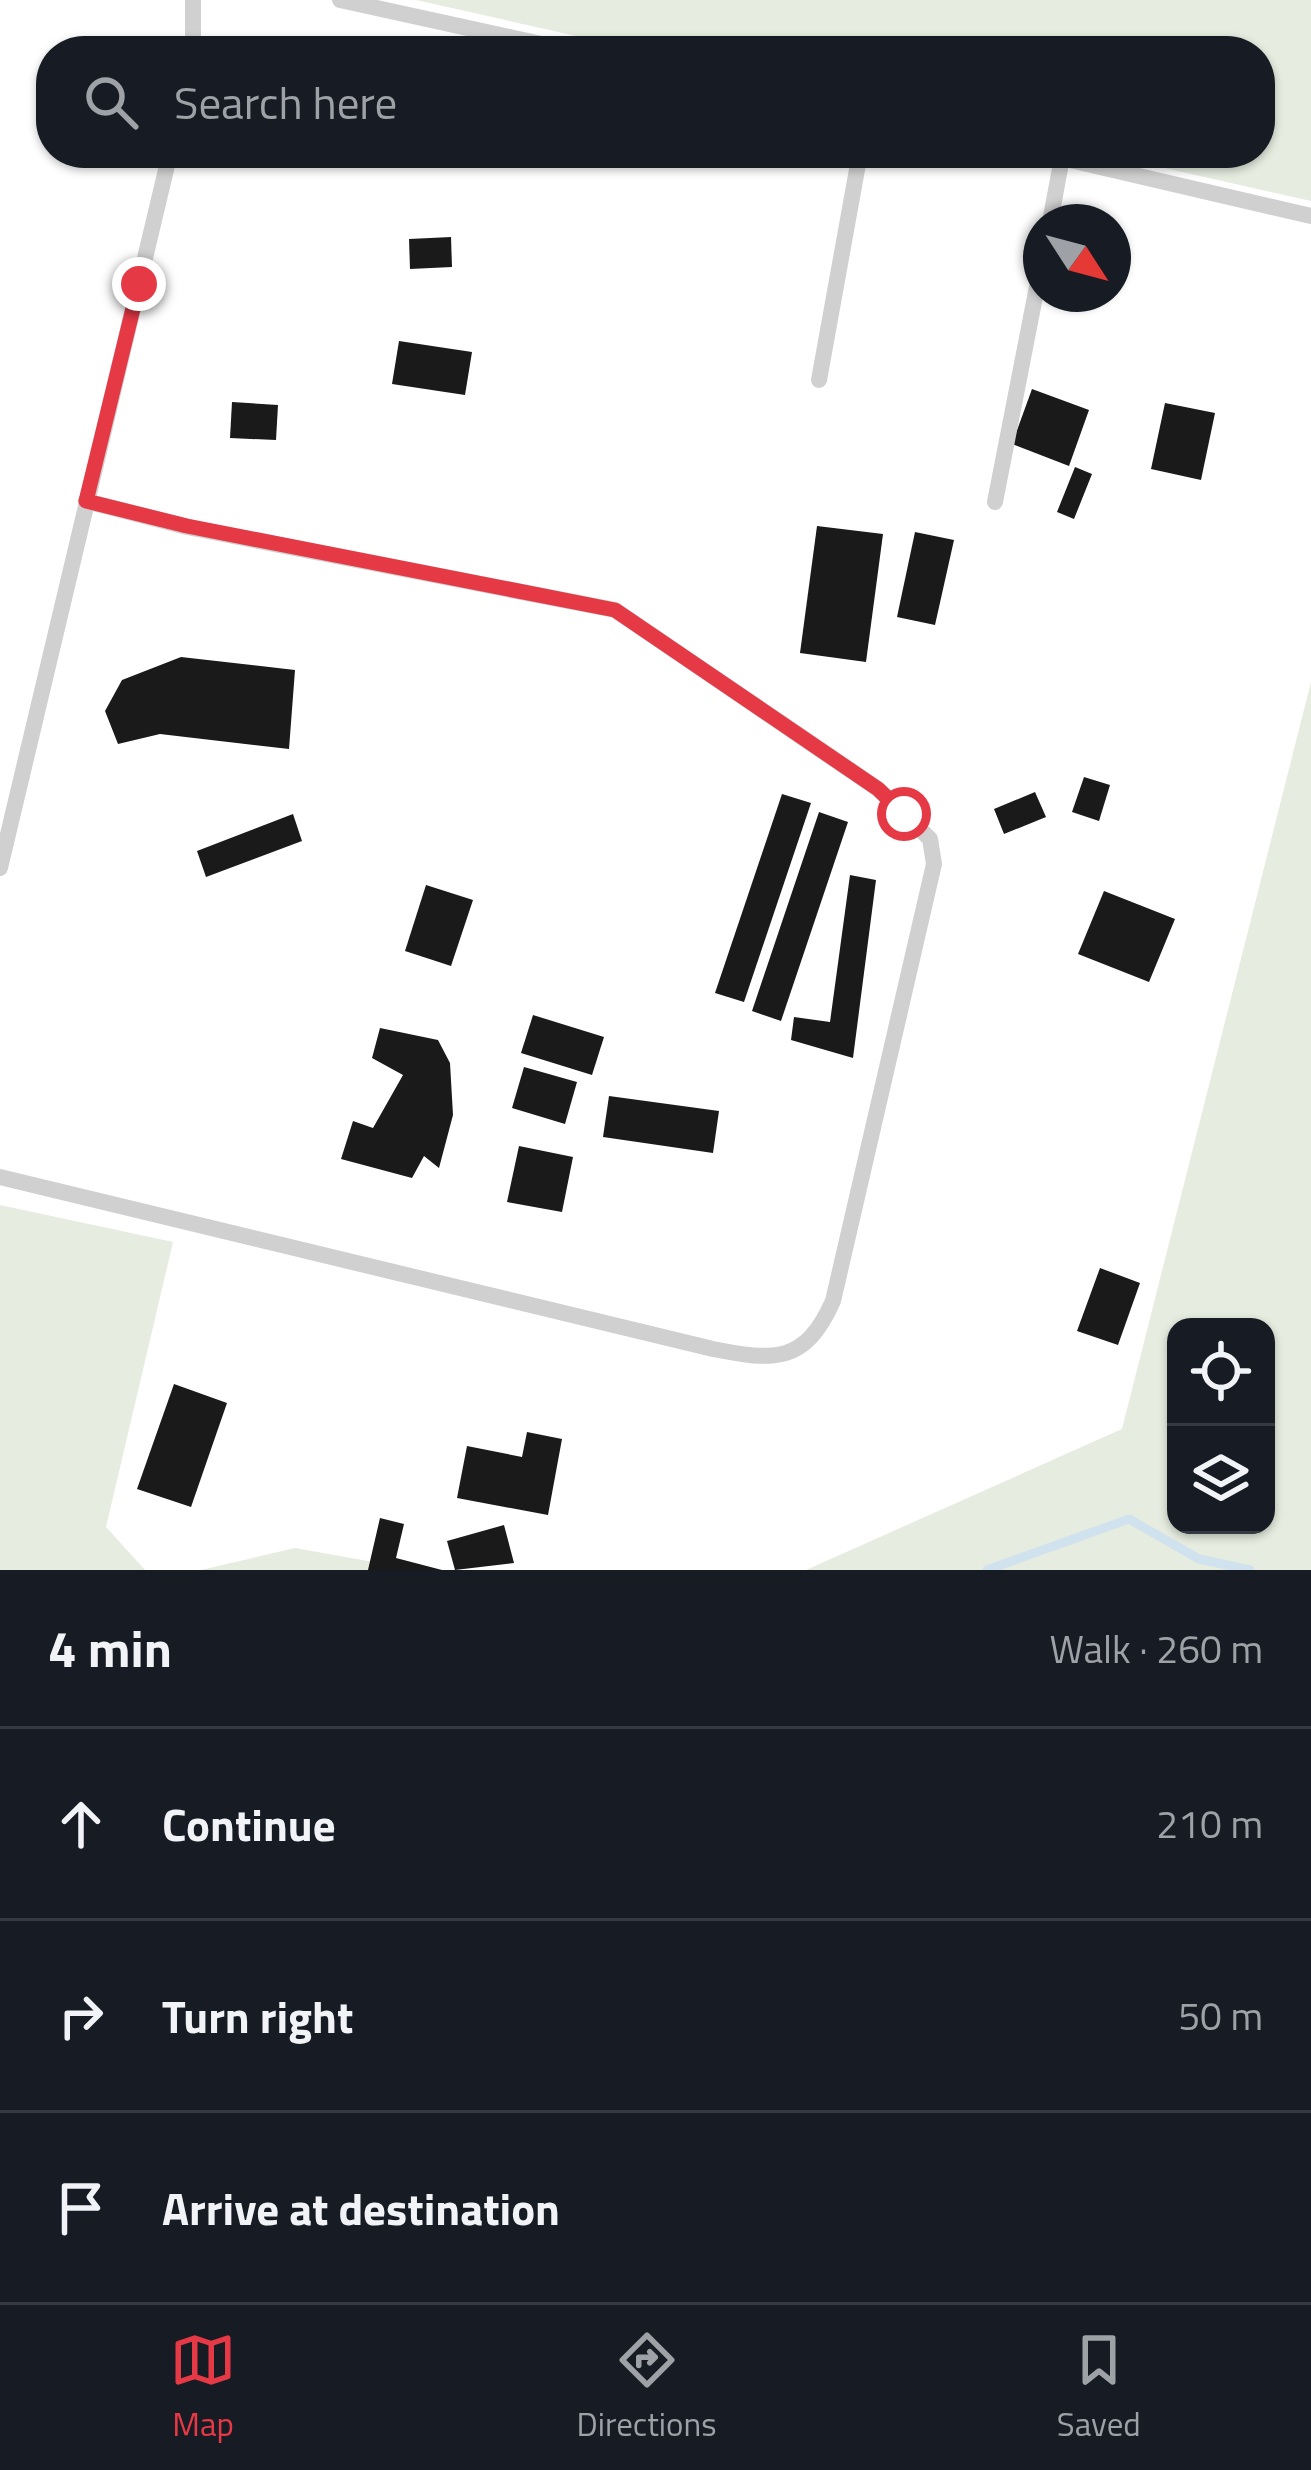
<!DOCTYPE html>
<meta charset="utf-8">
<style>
body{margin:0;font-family:"Titillium Web",sans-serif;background:#20242c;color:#f1f3f6}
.controls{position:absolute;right:36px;bottom:36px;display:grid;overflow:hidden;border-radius:24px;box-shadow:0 3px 9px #0004}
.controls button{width:108px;height:108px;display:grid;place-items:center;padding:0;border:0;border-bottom:3px solid #363941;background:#171b24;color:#f1f3f6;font:60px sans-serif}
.compass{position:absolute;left:1023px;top:204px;width:108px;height:108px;border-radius:50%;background:#171b24;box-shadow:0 3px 9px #0004;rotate:126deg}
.stop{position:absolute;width:36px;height:36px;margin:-27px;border:9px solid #e63946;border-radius:50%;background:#fff}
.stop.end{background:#e63946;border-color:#fff;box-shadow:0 3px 12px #0008}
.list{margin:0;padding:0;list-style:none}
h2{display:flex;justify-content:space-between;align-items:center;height:156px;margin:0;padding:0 48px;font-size:51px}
h2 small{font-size:39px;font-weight:400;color:#9ea1a6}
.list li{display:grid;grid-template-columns:78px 1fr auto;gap:36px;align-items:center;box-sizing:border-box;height:192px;padding:0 48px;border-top:3px solid #363941}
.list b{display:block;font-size:45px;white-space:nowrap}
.list em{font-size:39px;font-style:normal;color:#9ea1a6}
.icon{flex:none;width:66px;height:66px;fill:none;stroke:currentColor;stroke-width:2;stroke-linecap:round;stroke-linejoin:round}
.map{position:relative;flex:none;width:1311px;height:1570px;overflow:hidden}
.search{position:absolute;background:#171b24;box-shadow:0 3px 9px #0004;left:36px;right:36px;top:36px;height:132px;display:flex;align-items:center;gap:30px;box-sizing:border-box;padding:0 42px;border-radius:48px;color:#9ea1a6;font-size:45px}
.sheet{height:732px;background:#171b24}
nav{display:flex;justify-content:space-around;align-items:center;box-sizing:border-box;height:168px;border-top:3px solid #363941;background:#171b24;font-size:33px;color:#9ea1a6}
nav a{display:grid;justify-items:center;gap:6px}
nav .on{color:#e63946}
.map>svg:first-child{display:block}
.green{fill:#e6ecdf;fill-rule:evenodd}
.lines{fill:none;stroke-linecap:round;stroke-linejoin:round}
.stream{stroke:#cfe2ee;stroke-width:9}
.building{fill:#1a1a1a}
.lane{stroke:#d0d0d0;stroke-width:16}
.route{stroke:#e63946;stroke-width:15}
</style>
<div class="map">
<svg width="1311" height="1570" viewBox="0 0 1311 1570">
<rect width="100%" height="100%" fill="#fff"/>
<g class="green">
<polygon points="416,0 1311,0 1311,201 1098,153 1260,153 1260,51 643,51"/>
<path d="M1311 682V1570H806L1122 1429ZM1266 1327V1525H1176V1327Z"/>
<polygon points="0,1205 173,1242 106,1527 145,1570 0,1570"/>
<polygon points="295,1548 418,1570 201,1570"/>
</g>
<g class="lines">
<polyline class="stream" points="987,1570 1129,1519 1199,1559 1250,1570"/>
</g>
<g class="building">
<polygon points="451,237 452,267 410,269 409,239"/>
<polygon points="399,341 472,352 465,395 392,384"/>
<polygon points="1032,389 1089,410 1069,466 1012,444"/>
<polygon points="232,402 278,405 276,440 230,438"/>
<polygon points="1165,403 1215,413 1201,480 1151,469"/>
<polygon points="1075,467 1092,474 1074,519 1057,512"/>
<polygon points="817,526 883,534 866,662 800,653"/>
<polygon points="915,532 954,540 935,625 897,617"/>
<polygon points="181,657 295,670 289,749 160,734 118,744 105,711 122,680"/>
<polygon points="1084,777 1110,785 1099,821 1072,812"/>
<polygon points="1035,792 1046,817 1004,834 994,809"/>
<polygon points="782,794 811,803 744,1002 715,993"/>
<polygon points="819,812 848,822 781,1021 752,1011"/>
<polygon points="293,814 302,841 206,877 197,851"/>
<polygon points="850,875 876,880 853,1058 791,1040 794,1017 830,1022"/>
<polygon points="426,885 473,900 451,966 405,951"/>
<polygon points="1104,891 1175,919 1149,982 1078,954"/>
<polygon points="533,1015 604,1037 592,1075 521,1053"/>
<polygon points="380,1028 438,1040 450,1063 453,1115 439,1168 424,1156 412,1178 341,1159 353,1121 373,1128 403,1075 372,1058"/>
<polygon points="524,1067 577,1082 565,1124 512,1108"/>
<polygon points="609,1096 719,1111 713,1153 603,1137"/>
<polygon points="519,1146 573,1157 562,1212 507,1202"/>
<polygon points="1100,1268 1140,1283 1118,1345 1077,1331"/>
<polygon points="174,1384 227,1403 191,1507 137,1489"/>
<polygon points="527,1432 562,1439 548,1515 457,1498 467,1446 522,1457"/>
<polygon points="380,1518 404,1524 396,1558 442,1570 368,1570"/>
<polygon points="504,1525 514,1563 455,1570 447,1541"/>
</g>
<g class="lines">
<g class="lane">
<polyline points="193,0 193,51"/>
<polyline points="340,0 573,51"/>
<polyline points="1040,153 1311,216"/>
<polyline points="1050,222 1062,158"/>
<polyline points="819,380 860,153"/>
<polyline points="995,502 1041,266"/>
<polyline points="0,868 170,153"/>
<path d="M0 1177 713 1349C774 1361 805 1364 833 1301L934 864 930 839 878 789 615 610 187 527 86 501"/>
</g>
</g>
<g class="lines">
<polyline class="route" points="139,284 86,501 187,526 615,610 878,789 904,814"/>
</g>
</svg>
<div class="controls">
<button><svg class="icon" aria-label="locate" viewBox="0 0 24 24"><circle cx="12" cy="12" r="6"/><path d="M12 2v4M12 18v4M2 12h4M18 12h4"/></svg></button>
<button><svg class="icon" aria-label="layers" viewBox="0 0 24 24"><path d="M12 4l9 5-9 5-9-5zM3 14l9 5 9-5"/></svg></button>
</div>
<svg class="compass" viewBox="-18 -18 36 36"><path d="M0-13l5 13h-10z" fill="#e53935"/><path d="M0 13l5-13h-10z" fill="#9ea1a6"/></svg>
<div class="stop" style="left:904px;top:814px"></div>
<div class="stop end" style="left:139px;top:284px"></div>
<div class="search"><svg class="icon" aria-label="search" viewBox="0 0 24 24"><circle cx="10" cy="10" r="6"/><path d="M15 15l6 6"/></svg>Search here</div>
</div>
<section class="sheet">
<h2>4 min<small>Walk · 260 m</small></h2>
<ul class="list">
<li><svg class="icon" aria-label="ahead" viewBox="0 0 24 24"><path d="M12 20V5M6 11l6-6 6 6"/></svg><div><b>Continue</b></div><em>210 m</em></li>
<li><svg class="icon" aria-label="right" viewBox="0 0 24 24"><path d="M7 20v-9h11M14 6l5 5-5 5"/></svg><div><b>Turn right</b></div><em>50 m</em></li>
<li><svg class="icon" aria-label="arrive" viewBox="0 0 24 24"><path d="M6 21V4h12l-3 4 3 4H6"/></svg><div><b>Arrive at destination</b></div></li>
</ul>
</section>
<nav>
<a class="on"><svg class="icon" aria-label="map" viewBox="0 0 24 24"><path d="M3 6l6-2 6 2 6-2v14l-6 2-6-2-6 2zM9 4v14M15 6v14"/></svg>Map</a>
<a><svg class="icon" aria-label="directions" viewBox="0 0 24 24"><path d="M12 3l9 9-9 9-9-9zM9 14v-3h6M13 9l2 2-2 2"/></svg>Directions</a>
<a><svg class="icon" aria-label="saved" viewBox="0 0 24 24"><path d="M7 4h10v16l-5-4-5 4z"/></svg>Saved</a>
</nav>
